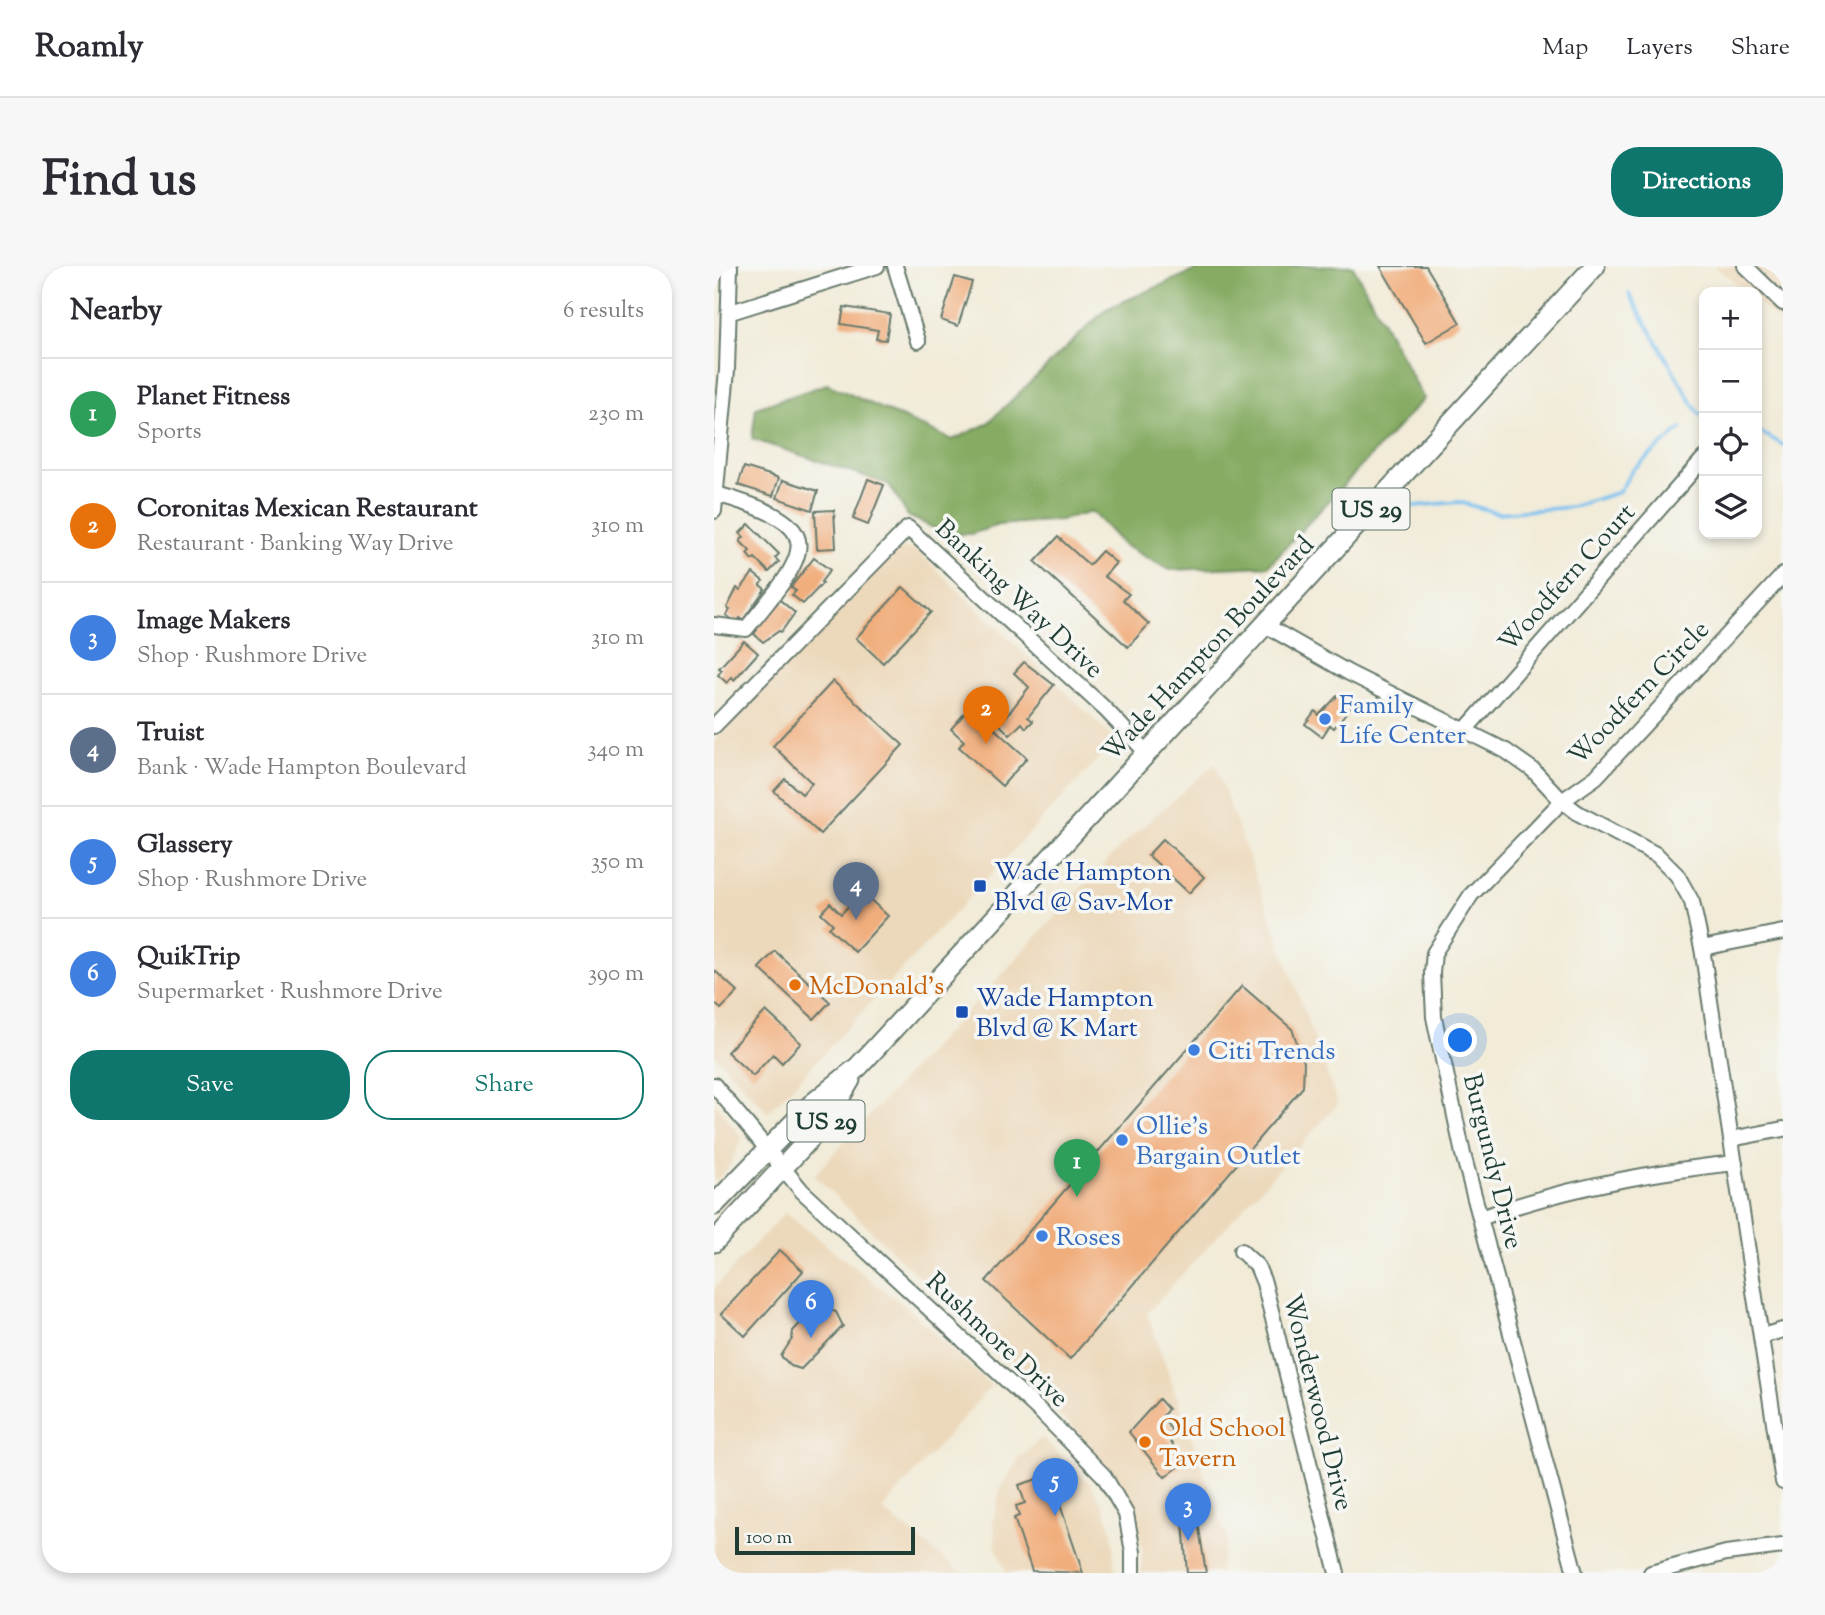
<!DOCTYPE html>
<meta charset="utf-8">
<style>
body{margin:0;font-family:"Sorts Mill Goudy",serif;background:#f7f7f7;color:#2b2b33}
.controls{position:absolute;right:21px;top:21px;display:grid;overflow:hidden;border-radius:14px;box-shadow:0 4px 10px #0003}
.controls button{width:63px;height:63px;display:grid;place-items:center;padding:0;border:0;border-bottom:2px solid #e1e1e2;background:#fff;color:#2b2b33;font:35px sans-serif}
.scale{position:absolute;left:21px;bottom:18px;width:180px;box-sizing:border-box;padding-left:7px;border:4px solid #1f3d34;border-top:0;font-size:19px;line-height:24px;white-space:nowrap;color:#1f3d34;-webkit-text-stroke:5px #f6f6f2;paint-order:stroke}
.you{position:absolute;left:747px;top:775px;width:24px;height:24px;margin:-18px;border:5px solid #fff;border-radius:50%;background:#1a73e8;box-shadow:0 0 0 10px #1a73e833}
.badge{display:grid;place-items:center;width:46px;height:46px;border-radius:50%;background:#0f766e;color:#fff;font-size:23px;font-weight:700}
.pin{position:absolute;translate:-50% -58px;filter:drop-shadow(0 2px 4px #0008)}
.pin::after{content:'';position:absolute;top:37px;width:24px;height:21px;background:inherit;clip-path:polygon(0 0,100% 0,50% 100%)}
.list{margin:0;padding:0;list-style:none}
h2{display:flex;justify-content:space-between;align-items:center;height:91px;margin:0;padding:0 28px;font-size:30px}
h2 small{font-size:23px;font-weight:400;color:#7c7c81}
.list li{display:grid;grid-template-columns:46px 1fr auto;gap:21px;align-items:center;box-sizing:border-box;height:112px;padding:0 28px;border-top:2px solid #e1e1e2}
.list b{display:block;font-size:26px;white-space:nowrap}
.list p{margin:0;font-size:23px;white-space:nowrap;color:#7c7c81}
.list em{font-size:23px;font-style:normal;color:#7c7c81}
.actions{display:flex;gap:14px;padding:21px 28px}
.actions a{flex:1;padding:16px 0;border:2px solid #0f766e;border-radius:28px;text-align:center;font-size:24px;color:#0f766e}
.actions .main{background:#0f766e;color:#fff}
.icon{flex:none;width:38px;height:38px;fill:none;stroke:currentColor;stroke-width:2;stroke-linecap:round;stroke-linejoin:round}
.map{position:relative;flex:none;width:1069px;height:1307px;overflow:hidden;border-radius:28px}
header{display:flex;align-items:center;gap:42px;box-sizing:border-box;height:98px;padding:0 35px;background:#fff;border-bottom:2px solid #e1e1e2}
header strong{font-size:33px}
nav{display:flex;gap:38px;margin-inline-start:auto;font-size:24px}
.intro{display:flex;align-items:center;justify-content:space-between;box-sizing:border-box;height:168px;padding:0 42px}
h1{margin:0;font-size:49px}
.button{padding:18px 32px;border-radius:28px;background:#0f766e;color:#fff;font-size:24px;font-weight:700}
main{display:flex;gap:42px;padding:0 42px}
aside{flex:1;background:#fff;border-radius:28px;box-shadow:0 4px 10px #0003}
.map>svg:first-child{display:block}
.built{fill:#ecd8ba}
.forest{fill:#86ac63;stroke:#52744c;stroke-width:2}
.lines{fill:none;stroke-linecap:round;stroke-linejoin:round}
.stream{stroke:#77c0f0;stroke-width:3.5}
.building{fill:#f1ae7d}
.minor-casing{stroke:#687a6d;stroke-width:18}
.major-casing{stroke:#687a6d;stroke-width:23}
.minor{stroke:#fff;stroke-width:14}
.major{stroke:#fff;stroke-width:19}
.shop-dot{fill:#3f7fe0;stroke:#f6f6f2;stroke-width:2.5}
.transit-dot{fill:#1a4fb4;stroke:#f6f6f2;stroke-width:2.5}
.food-dot{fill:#e8710a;stroke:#f6f6f2;stroke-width:2.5}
.labels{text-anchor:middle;stroke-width:7;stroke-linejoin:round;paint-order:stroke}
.shield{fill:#f6f6f2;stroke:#60746d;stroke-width:2}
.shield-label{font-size:24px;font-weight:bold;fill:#1f3d34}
.street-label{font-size:26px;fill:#1f3d34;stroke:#f6f6f2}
.shop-label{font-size:26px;fill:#366cbe;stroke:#f6f6f2;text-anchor:start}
.transit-label{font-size:26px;fill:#164399;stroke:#f6f6f2;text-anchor:start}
.food-label{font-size:26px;fill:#c56008;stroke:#f6f6f2;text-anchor:start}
</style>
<header>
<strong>Roamly</strong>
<nav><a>Map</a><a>Layers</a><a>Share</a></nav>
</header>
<div class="intro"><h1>Find us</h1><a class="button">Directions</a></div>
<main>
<aside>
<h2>Nearby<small>6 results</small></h2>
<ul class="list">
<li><span class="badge" style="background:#2e9e5b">1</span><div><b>Planet Fitness</b><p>Sports</p></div><em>230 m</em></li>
<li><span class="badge" style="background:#e8710a">2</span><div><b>Coronitas Mexican Restaurant</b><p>Restaurant · Banking Way Drive</p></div><em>310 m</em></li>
<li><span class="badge" style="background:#3f7fe0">3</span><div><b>Image Makers</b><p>Shop · Rushmore Drive</p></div><em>310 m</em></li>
<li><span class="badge" style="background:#5c6f8a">4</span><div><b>Truist</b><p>Bank · Wade Hampton Boulevard</p></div><em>340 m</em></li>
<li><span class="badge" style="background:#3f7fe0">5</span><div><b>Glassery</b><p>Shop · Rushmore Drive</p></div><em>350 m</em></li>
<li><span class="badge" style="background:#3f7fe0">6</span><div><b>QuikTrip</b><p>Supermarket · Rushmore Drive</p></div><em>390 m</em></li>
</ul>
<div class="actions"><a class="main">Save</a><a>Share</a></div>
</aside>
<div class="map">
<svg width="1069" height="1307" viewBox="0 0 1069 1307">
<rect width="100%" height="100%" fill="#f6f6f2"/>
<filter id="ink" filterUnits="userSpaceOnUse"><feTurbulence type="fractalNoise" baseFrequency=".0143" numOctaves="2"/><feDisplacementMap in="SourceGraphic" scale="14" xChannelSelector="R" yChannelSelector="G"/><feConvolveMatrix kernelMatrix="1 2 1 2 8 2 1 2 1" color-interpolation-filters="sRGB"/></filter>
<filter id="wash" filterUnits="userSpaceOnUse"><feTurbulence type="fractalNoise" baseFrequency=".00686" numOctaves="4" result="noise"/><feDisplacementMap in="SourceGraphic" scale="28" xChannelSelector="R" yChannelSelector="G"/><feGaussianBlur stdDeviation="1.57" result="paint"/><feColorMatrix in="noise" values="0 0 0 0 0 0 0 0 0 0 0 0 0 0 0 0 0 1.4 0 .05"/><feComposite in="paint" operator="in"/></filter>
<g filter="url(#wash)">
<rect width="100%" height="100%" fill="#f1ebd8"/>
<g class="built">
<polygon points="1001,0 1069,0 1069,58 1043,36 1043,26 1032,26"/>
<polygon points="191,282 201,283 402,474 54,847 0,788 0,475 183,284"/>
<polygon points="501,498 624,838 433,1047 513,1272 505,1307 427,1307 429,1286 418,1242 375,1179 340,1142 100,909 410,577"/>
<polygon points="0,836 28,872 16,899 0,918"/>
<polygon points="71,947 194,1043 277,1120 168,1244 248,1307 0,1307 0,1022"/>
<polygon points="328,1171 376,1218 389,1239 398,1264 401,1307 292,1307 282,1281 279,1256 286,1224 303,1195"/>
</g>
<polygon class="forest" points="491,0 639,0 710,133 554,300 456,304 409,279 378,246 347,254 284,259 257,268 233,268 194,250 175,218 38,173 42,142 113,118 238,174 273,158 392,43"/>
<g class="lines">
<g class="stream">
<polyline points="915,28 977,135 986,149 990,147"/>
<polyline points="1043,164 1069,179"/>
<polyline points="700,240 745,236 784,247 858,241 905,226 919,203 968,162"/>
</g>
</g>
<g id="blocks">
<g class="building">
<polygon points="666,0 712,0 746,57 712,77"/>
<polygon points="241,11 258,16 244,60 227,54"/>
<polygon points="130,41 176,48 172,74 162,73 164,64 127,58"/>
<polygon points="30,201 65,212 59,230 24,219"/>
<polygon points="154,213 170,219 154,259 139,253"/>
<polygon points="69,214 104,225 98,244 63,232"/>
<polygon points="120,244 122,282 103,283 101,245"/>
<polygon points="35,258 65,288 61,292 65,296 55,306 41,292 38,294 33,288 36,285 26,275 30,271 26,267"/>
<polygon points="344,271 375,299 388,285 402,297 390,310 415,328 409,334 435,358 414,381 321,296"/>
<polygon points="100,292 116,304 107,316 109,317 89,338 78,329 82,325 77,321"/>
<polygon points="39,307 49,315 46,319 51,323 29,354 26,352 23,357 12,349 16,344 13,342 23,322 26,324"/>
<polygon points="189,321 217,346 169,397 142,372"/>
<polygon points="66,334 81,347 67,366 65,365 49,376 40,368 43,364 41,361"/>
<polygon points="30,375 44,387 20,414 18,411 13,417 4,409 8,404 5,402"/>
<polygon points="310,396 340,419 314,451 319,455 312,462 308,457 296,469 286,459 315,421 300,407"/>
<polygon points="119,415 189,479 106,568 60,525 71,513 88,528 98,517 59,480"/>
<polygon points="625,428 638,439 620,462 616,459 608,471 591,458 601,445 605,449"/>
<polygon points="256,441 313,492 288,520 245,481 250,475 237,463"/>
<polygon points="449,573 490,611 475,627 434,589"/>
<polygon points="148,626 174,650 141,686 115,662 119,658 107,647 116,637 127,648"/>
<polygon points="61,685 116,736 100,753 45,702"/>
<polygon points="0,704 24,726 7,743 0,737"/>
<polygon points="528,720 578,763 590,796 589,821 356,1093 272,1015"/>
<polygon points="52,745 87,777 68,797 59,788 39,810 13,786"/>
<polygon points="66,984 89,1005 31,1070 7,1048"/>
<polygon points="108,1041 122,1046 129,1060 87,1103 77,1100 67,1090 78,1073 79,1065 90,1053 98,1051"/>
<polygon points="445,1133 454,1143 448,1151 459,1166 453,1171 471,1196 451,1211 415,1166"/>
<polygon points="336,1209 369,1307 318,1305 300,1252 305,1250 302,1240 311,1237 305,1219"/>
<polygon points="479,1223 492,1307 473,1307 469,1256 464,1257 459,1226"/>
</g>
</g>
</g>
<g filter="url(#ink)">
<use href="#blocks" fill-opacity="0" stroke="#687a6d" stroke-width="2"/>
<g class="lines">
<g class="minor-casing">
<g id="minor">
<polyline points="181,0 204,75"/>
<polyline points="1031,0 1069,37"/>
<polyline points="17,46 163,0"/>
<polyline points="0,245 13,104 16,0"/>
<path d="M0 359 32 363C97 284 117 260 2 228"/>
<polyline points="551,359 635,407 792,485 819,504 848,535 864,547 943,589 963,609 978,636 988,682 1069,1216"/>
<polyline points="0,460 194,262 391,443 432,486"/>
<polyline points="752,463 990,192"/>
<polyline points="988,682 1069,666"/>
<polyline points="0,819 88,925 327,1146 390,1210 412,1248 419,1286 419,1307"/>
<polyline points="1017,873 1069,863"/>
<path d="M769 951C849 923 935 906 1021 897"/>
<polyline points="527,985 543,1000 550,1017 623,1307"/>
<polyline points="1048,1070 1069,1064"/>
<polyline points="861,1307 749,888 720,751 718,707 720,687 757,629 848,535 882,511 1069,309"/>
<polyline points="937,1307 1012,1287 1069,1280"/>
</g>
</g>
<g class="major-casing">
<g id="major">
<polyline points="0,939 97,839 144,801 881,0"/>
<polyline points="0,976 112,855 136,814"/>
</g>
</g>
<use href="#minor" class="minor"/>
<use href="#major" class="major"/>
</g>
</g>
<g class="shop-dot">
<circle cx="611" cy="453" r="7"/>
<circle cx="480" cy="784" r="7"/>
<circle cx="408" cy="874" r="7"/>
<circle cx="328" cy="970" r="7"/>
</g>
<g class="transit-dot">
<rect x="259" y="613" width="14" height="14" rx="3.5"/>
<rect x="241" y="739" width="14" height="14" rx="3.5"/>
</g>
<g class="food-dot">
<circle cx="81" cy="719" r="7"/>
<circle cx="431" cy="1176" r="7"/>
</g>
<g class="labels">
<g class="shield">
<rect x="618.5" y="222.5" width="77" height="41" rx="5"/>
<rect x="73.5" y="834.5" width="77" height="41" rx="5"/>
</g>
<g class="shield-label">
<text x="657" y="251">US 29</text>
<text x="112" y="863">US 29</text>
</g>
<g class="street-label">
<text transform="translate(852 311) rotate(-48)" y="9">Woodfern Court</text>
<text transform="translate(306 332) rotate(43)" y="9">Banking Way Drive</text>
<text transform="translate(493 382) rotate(-47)" y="9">Wade Hampton Boulevard</text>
<text transform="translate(924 426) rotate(-46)" y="9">Woodfern Circle</text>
<text transform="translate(780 895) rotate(76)" y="9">Burgundy Drive</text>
<text transform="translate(284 1073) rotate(43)" y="9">Rushmore Drive</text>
<text transform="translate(605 1136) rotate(76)" y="9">Wonderwood Drive</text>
</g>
<g class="shop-label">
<text x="625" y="447">Family<tspan x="625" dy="30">Life Center</tspan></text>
<text x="494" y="793">Citi Trends</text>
<text x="422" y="868">Ollie's<tspan x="422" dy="30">Bargain Outlet</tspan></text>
<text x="342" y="979">Roses</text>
</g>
<g class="transit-label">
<text x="280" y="614">Wade Hampton<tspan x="280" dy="30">Blvd @ Sav-Mor</tspan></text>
<text x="262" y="740">Wade Hampton<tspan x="262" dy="30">Blvd @ K Mart</tspan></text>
</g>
<g class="food-label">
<text x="95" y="728">McDonald's</text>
<text x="445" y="1170">Old School<tspan x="445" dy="30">Tavern</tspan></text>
</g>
</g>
</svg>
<div class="controls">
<button>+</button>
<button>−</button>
<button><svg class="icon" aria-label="locate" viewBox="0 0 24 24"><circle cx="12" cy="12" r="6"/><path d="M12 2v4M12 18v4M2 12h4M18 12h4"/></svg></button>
<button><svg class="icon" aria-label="layers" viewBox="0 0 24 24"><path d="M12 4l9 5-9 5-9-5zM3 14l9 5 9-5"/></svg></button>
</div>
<div class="scale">100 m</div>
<div class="you"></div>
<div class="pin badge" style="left:363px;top:931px;background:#2e9e5b">1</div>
<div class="pin badge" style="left:272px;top:478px;background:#e8710a">2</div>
<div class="pin badge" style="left:474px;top:1275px;background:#3f7fe0">3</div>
<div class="pin badge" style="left:142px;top:654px;background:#5c6f8a">4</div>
<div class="pin badge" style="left:341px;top:1250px;background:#3f7fe0">5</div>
<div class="pin badge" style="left:97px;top:1072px;background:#3f7fe0">6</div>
</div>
</main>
